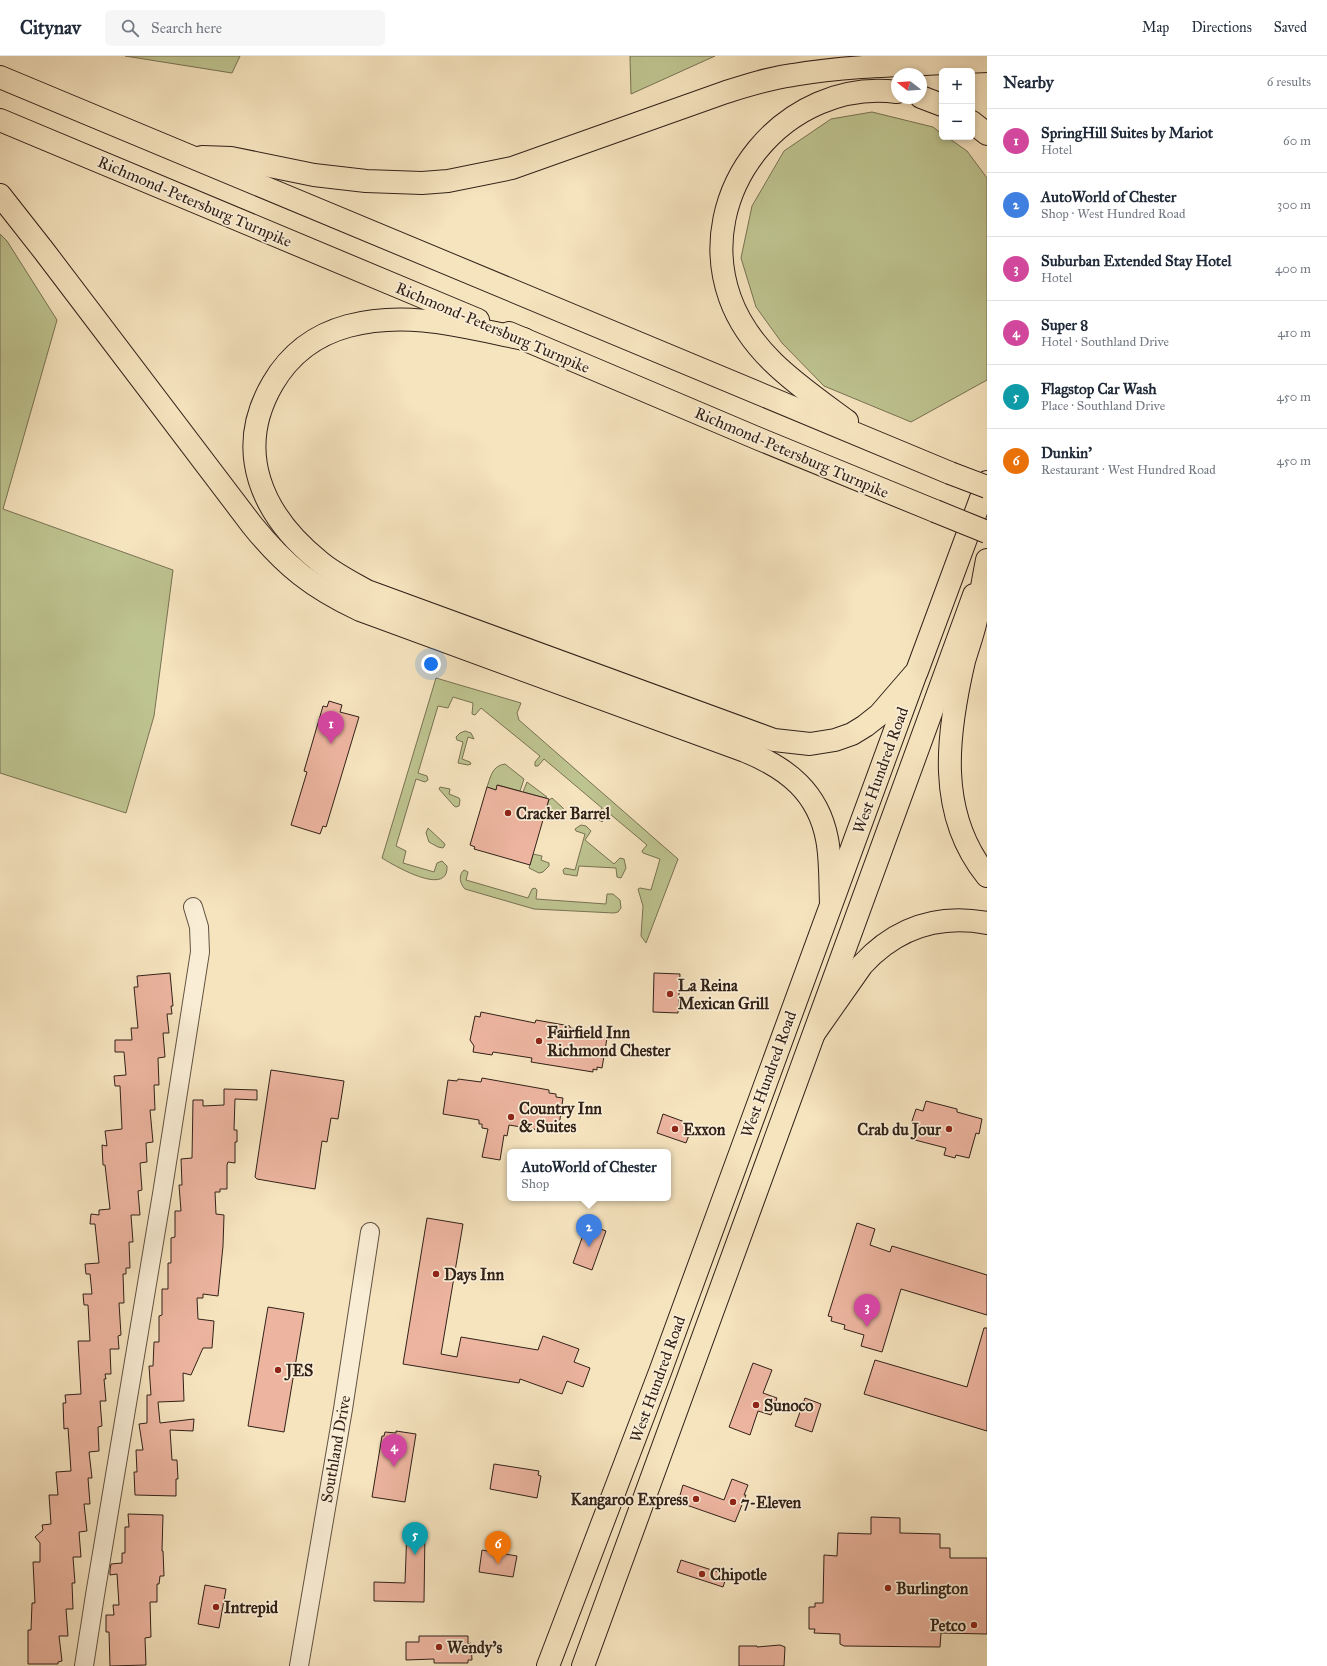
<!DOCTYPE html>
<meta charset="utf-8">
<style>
body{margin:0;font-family:"IM FELL Great Primer",serif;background:#f6f6f7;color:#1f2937}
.controls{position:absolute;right:12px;top:12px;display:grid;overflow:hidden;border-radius:6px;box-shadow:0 2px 6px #0003}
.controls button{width:36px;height:36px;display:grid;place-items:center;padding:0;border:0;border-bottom:1px solid #e0e1e3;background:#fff;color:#1f2937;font:20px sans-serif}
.compass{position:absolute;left:891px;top:12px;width:36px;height:36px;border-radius:50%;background:#fff;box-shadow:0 2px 6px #0003;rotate:287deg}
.you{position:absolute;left:431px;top:608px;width:14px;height:14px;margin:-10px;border:3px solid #fff;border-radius:50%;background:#1a73e8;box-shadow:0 0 0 6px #1a73e833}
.badge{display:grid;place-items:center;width:26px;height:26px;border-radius:50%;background:#b45309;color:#fff;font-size:13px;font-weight:700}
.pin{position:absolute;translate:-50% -33px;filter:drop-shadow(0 1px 2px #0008)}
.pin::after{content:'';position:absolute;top:21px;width:14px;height:12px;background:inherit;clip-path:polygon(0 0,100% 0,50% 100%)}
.popup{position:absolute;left:507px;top:1093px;width:164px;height:52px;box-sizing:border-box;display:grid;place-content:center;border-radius:6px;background:#fff;filter:drop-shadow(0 1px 3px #0005);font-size:13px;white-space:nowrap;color:#747a83}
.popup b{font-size:15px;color:#1f2937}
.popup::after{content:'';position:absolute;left:50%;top:100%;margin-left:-8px;border:8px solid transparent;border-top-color:#fff}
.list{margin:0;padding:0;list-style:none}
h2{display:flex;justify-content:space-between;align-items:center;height:52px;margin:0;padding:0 16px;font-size:17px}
h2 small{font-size:13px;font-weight:400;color:#747a83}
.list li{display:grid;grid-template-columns:26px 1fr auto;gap:12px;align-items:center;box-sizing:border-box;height:64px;padding:0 16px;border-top:1px solid #e0e1e3}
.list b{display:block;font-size:15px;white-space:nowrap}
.list p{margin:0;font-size:13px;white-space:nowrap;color:#747a83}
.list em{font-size:13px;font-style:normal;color:#747a83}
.icon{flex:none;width:22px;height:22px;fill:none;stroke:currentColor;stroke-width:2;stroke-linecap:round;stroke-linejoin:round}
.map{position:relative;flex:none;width:987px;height:1610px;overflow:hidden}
header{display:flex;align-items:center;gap:24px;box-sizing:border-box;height:56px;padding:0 20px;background:#fff;border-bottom:1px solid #e0e1e3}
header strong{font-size:19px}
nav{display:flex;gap:22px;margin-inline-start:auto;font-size:14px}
.search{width:280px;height:36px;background:#f6f6f7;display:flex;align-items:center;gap:10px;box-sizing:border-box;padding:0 14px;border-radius:6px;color:#747a83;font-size:15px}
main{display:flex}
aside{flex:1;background:#fff}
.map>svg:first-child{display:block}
.green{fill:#bec490;stroke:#787254}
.building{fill:#edb5a0;stroke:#312118}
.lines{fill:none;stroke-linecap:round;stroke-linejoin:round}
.minor-casing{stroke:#625242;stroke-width:20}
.major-casing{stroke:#312118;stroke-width:24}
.highway-casing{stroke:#312118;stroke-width:24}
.minor{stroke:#f9edd5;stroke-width:18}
.major{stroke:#f6e4bf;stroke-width:22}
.highway{stroke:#f6e4bf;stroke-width:22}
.highway-bridge-casing{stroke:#312118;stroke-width:24;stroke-linecap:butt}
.highway-bridge{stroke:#f6e4bf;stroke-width:22}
.poi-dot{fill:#8f2418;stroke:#f9edd5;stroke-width:1.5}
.labels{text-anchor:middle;stroke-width:3.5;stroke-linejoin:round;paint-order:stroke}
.street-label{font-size:16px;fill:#312118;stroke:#f9edd5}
.poi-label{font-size:16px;font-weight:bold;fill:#312118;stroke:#f9edd5;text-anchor:start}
</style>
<header>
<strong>Citynav</strong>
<div class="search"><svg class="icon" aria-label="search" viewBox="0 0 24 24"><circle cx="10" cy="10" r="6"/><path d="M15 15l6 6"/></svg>Search here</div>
<nav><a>Map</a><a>Directions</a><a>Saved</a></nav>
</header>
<main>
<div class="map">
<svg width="987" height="1610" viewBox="0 0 987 1610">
<rect width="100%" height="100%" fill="#f6e4bf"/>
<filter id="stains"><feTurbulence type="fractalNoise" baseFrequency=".005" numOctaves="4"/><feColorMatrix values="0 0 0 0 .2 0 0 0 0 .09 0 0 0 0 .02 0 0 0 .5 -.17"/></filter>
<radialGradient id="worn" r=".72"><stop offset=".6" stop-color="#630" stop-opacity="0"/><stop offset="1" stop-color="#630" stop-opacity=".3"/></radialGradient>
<g class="green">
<polygon points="125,0 240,0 232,17"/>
<polygon points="630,0 715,0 631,38"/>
<polygon points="872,56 933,71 942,78 942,81 947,81 967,95 987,122 987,324 911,366 824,330 782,287 756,251 741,202 752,150 784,95 831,63"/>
<polygon points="0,178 7,185 57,264 3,453 173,514 154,660 126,757 0,717"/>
<path d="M436 622 521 647 517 657 519 664 678 803 646 887 641 880 643 850 638 833 640 832 651 834 660 803 643 797 642 795 647 789 610 758 602 766 597 762V759L602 752 544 703 538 710H535V706L540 700 481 652 475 659 472 658 473 647 453 641 448 652 438 650 418 717 427 720 428 724 425 726 416 723 396 790 406 795 403 807 434 816 437 807 442 805 447 810C449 842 393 809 382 802Z"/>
<polygon points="465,675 471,677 474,683 468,681 462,703 470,706 471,708 468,709 458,707 463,686 457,684 456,681 460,677"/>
<path d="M505 708 524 723 520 735 498 729 496 734 487 731C491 720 492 710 505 708Z"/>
<polygon points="527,726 547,741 545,742 523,736"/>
<polygon points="440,731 450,733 449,738 459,742 460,744 459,750 456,751 454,750 439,733"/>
<polygon points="552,742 563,752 565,756 563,759 561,760 545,756 549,744"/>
<polygon points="581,769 586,770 591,775 585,784 614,808 620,802 624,803 626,812 621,822 617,821 616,812 579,810 577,820 564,818 563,814 565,812 575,814 585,778 576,775 575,773"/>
<polygon points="428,772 444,787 445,789 443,792 438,791 429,786 426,777"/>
<polygon points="533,798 542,800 541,804 549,807 549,810 543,816 539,817 529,812"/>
<path d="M464 814 468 816 466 824 528 842 532 833 535 832 537 834 536 843 606 848 607 838H613L620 844 621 852 618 856 614 857 534 853 465 833C460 828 458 819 464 814Z"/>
</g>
<g class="building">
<polygon points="329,645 342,649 340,656 359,661 326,771 323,770 320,778 291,769 307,716 304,715 323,650 327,651"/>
<polygon points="497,729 549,743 530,809 474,793 475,791 470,789 487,731 496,734"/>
<polygon points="170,917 173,950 171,950 172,958 167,958 169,977 163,977 165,1001 158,1002 159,1029 154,1029 155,1054 150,1054 153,1086 146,1087 147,1106 140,1107 142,1134 138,1135 140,1159 131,1159 133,1186 129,1186 130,1212 126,1212 126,1218 123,1218 124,1247 119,1247 121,1279 118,1280 119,1293 110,1293 111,1318 105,1318 106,1323 104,1323 106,1345 100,1345 102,1370 98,1371 99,1395 89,1396 92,1422 88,1422 90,1448 84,1448 87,1475 79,1476 81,1501 73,1501 75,1527 72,1527 73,1553 66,1553 68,1580 59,1580 62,1605 58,1606 58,1608 28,1608 28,1574 31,1574 32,1547 35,1547 33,1506 40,1506 40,1487 35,1481 43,1474 42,1469 51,1468 49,1439 58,1439 56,1416 71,1415 68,1372 64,1373 63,1347 66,1347 65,1339 81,1338 78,1285 90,1285 88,1249 84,1249 83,1238 92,1238 90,1218 86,1218 85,1208 99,1207 95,1168 90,1168 91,1158 99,1159 99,1154 110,1153 105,1109 103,1109 102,1089 107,1090 105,1075 122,1073 120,1030 115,1030 114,1020 126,1019 124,996 115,996 115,984 132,984 131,972 138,972 134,931 138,931 137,920"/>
<polygon points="654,917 680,918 678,957 653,956"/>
<polygon points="481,956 535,967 536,964 570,970 570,972 602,976 601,981 607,982 602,1012 597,1011 597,1014 593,1013 593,1016 531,1006 532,1002 493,996 492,999 473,996 474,990 470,984 475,960 480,961"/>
<polygon points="271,1014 344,1025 338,1063 331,1062 327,1086 322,1085 315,1133 257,1123 255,1121"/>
<polygon points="482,1022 549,1034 549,1037 556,1038 556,1041 563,1042 558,1077 509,1069 507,1080 504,1079 500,1104 482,1101 488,1073 482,1072 482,1068 479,1068 479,1064 443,1058 448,1024 457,1025 458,1023 481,1026"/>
<polygon points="224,1033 257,1034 257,1044 235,1043 234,1074 237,1074 237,1086 235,1086 235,1107 228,1106 227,1109 227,1133 220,1133 220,1136 215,1136 216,1158 224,1159 223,1190 218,1240 203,1238 203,1242 197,1242 198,1263 214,1265 212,1292 203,1292 191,1319 183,1317 184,1345 158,1346 160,1367 194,1363 193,1375 170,1374 172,1404 177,1404 178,1423 176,1423 176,1440 135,1439 134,1416 137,1416 136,1394 143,1394 139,1368 147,1367 147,1339 151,1339 149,1310 153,1310 154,1286 159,1286 159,1260 162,1259 162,1233 168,1233 168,1207 171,1207 171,1182 175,1181 175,1155 181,1155 179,1129 182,1129 181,1103 192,1102 193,1044 203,1044 203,1050 224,1049"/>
<polygon points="926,1045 957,1053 957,1056 982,1063 979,1078 976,1077 969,1102 956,1099 955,1102 944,1099 946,1092 915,1084 919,1070 911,1068 916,1053 923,1055"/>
<polygon points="663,1058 693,1069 686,1087 657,1077"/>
<polygon points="427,1162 463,1168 441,1298 457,1301 461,1281 538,1294 543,1280 579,1293 574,1306 590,1312 583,1331 567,1325 562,1338 520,1323 519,1327 403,1308"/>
<polygon points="857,1167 875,1173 870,1189 890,1196 892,1190 987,1219 987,1259 901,1233 882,1296 861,1290 864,1279 844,1273 845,1269 831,1265 832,1261 828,1260"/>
<polygon points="587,1168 606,1175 592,1214 573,1207"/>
<polygon points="268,1251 304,1257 284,1376 248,1370"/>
<polygon points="984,1272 987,1272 987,1375 864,1338 875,1304 967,1331"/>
<polygon points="753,1307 772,1314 763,1337 777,1342 771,1359 758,1355 750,1379 729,1371"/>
<polygon points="805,1342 821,1348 812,1376 795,1370"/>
<polygon points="396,1375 416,1378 405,1446 372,1441 382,1380 384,1380 385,1376 396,1377"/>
<polygon points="494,1408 539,1415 538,1419 541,1420 537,1442 490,1433"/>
<polygon points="732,1423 748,1429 744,1439 746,1439 735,1466 678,1446 683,1429 724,1444"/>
<polygon points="128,1458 163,1459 162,1495 163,1495 164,1520 160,1520 159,1528 157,1528 157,1546 150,1546 151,1581 145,1582 146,1609 110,1610 109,1576 106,1576 106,1559 114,1559 113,1549 119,1549 117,1518 110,1519 110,1514 111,1508 122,1507 122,1497 125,1497 125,1471 129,1471"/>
<polygon points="871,1461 900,1462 900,1477 940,1478 940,1492 950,1492 950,1502 987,1502 987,1578 941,1577 940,1591 844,1590 840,1588 840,1578 814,1577 815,1573 809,1573 809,1551 815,1551 815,1547 823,1547 824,1499 837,1500 838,1477 871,1478"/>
<polygon points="407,1472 425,1473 424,1546 374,1545 374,1526 405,1527"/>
<polygon points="482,1494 517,1500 513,1521 479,1516"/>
<polygon points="681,1504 727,1519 723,1531 677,1516"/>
<polygon points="205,1529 226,1533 219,1572 198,1568"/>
<polygon points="419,1580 468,1580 468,1588 471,1587 472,1604 468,1604 468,1607 434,1607 434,1603 406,1604 406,1586 419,1586"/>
<polygon points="780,1589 785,1591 784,1610 739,1610 739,1590 757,1590 757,1591"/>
</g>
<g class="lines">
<g class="minor-casing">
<g id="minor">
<polyline points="84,1610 95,1539 162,1138 200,896 199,871 193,851"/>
<polyline points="299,1610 343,1353 370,1176"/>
</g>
</g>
<g class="major-casing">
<g id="major">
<polyline points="548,1610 660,1316 916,617"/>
<polyline points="583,1610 974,539"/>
</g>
</g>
<g class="highway-casing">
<g id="highway">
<polyline points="0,21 950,417"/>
<polyline points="921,41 942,49"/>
<polyline points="0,64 478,264"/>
<polyline points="972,66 987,78"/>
<path d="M202 101 231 102 314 119 366 125 422 127 448 125 512 112 726 36C748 29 770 22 793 19 857 8 923 9 987 5"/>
<path d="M0 139 44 195 252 469C285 510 313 532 360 554L745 695C787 712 818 736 827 783 831 803 830 826 831 847"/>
<polyline points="509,277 759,383 935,455"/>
<path d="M524 283C464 271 408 254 348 270 315 279 290 298 273 327 233 395 262 459 319 505 333 517 351 526 367 535L774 684 810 688 835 684 852 678 865 670 879 659 917 615 987 426"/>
<path d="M847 365C801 331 750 298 730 242 692 135 786 22 897 36"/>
<path d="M987 504C983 524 980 544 976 564 973 578 968 591 964 605 947 678 936 757 987 820"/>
<path d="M815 976 862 909C896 872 938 858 987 867"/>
</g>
</g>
<use href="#minor" class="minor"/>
<use href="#major" class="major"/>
<use href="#highway" class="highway"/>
<g class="highway-bridge-casing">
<g id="highway-bridge">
<polyline points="950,417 987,431"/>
<polyline points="935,455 987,476"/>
</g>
</g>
<use href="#highway-bridge" class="highway-bridge"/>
</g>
<g class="poi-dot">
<circle cx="508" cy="757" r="4"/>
<circle cx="670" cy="938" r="4"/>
<circle cx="539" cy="985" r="4"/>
<circle cx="511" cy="1061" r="4"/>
<circle cx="675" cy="1073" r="4"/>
<circle cx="949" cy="1073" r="4"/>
<circle cx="436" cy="1218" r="4"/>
<circle cx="278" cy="1314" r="4"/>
<circle cx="756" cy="1349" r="4"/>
<circle cx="696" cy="1443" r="4"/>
<circle cx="733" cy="1446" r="4"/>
<circle cx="702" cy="1518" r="4"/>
<circle cx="888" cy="1532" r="4"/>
<circle cx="216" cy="1551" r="4"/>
<circle cx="974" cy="1569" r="4"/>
<circle cx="439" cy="1591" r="4"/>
</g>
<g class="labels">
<g class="street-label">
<text transform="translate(195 145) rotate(23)" y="6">Richmond-Petersburg Turnpike</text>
<text transform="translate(493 271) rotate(23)" y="6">Richmond-Petersburg Turnpike</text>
<text transform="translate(792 396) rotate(23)" y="6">Richmond-Petersburg Turnpike</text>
<text transform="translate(880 714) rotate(-70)" y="6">West Hundred Road</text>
<text transform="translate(768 1018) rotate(-70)" y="6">West Hundred Road</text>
<text transform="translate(657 1323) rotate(-70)" y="6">West Hundred Road</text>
<text transform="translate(335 1393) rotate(-80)" y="6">Southland Drive</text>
</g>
<g class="poi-label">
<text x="516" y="763">Cracker Barrel</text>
<text x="678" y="935">La Reina<tspan x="678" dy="18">Mexican Grill</tspan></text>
<text x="547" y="982">Fairfield Inn<tspan x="547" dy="18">Richmond Chester</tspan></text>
<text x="519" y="1058">Country Inn<tspan x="519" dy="18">&amp; Suites</tspan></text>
<text x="683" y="1079">Exxon</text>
<text x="941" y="1079" text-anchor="end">Crab du Jour</text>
<text x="444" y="1224">Days Inn</text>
<text x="286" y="1320">JES</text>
<text x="764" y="1355">Sunoco</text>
<text x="688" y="1449" text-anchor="end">Kangaroo Express</text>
<text x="741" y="1452">7-Eleven</text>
<text x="710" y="1524">Chipotle</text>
<text x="896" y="1538">Burlington</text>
<text x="224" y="1557">Intrepid</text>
<text x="966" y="1575" text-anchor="end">Petco</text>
<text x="447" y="1597">Wendy's</text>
</g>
</g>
<rect width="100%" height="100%" filter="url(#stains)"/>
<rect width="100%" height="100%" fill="url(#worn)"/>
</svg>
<div class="controls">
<button>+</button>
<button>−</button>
</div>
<svg class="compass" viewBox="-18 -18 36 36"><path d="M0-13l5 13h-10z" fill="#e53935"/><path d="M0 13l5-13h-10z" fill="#747a83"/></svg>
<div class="you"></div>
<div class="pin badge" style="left:331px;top:688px;background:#d1479c">1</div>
<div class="pin badge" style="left:589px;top:1191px;background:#3f7fe0">2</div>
<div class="popup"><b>AutoWorld of Chester</b>Shop</div>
<div class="pin badge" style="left:867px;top:1271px;background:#d1479c">3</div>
<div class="pin badge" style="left:394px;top:1411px;background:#d1479c">4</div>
<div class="pin badge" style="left:415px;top:1499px;background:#0f9aa8">5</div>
<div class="pin badge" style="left:498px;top:1508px;background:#e8710a">6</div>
</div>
<aside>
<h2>Nearby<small>6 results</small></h2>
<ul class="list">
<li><span class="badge" style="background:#d1479c">1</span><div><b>SpringHill Suites by Mariot</b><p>Hotel</p></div><em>60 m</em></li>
<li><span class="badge" style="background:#3f7fe0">2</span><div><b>AutoWorld of Chester</b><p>Shop · West Hundred Road</p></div><em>300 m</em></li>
<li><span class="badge" style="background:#d1479c">3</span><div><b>Suburban Extended Stay Hotel</b><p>Hotel</p></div><em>400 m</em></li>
<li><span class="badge" style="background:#d1479c">4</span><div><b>Super 8</b><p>Hotel · Southland Drive</p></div><em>410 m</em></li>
<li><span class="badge" style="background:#0f9aa8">5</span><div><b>Flagstop Car Wash</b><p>Place · Southland Drive</p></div><em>450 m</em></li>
<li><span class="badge" style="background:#e8710a">6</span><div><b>Dunkin'</b><p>Restaurant · West Hundred Road</p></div><em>450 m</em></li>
</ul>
</aside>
</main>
